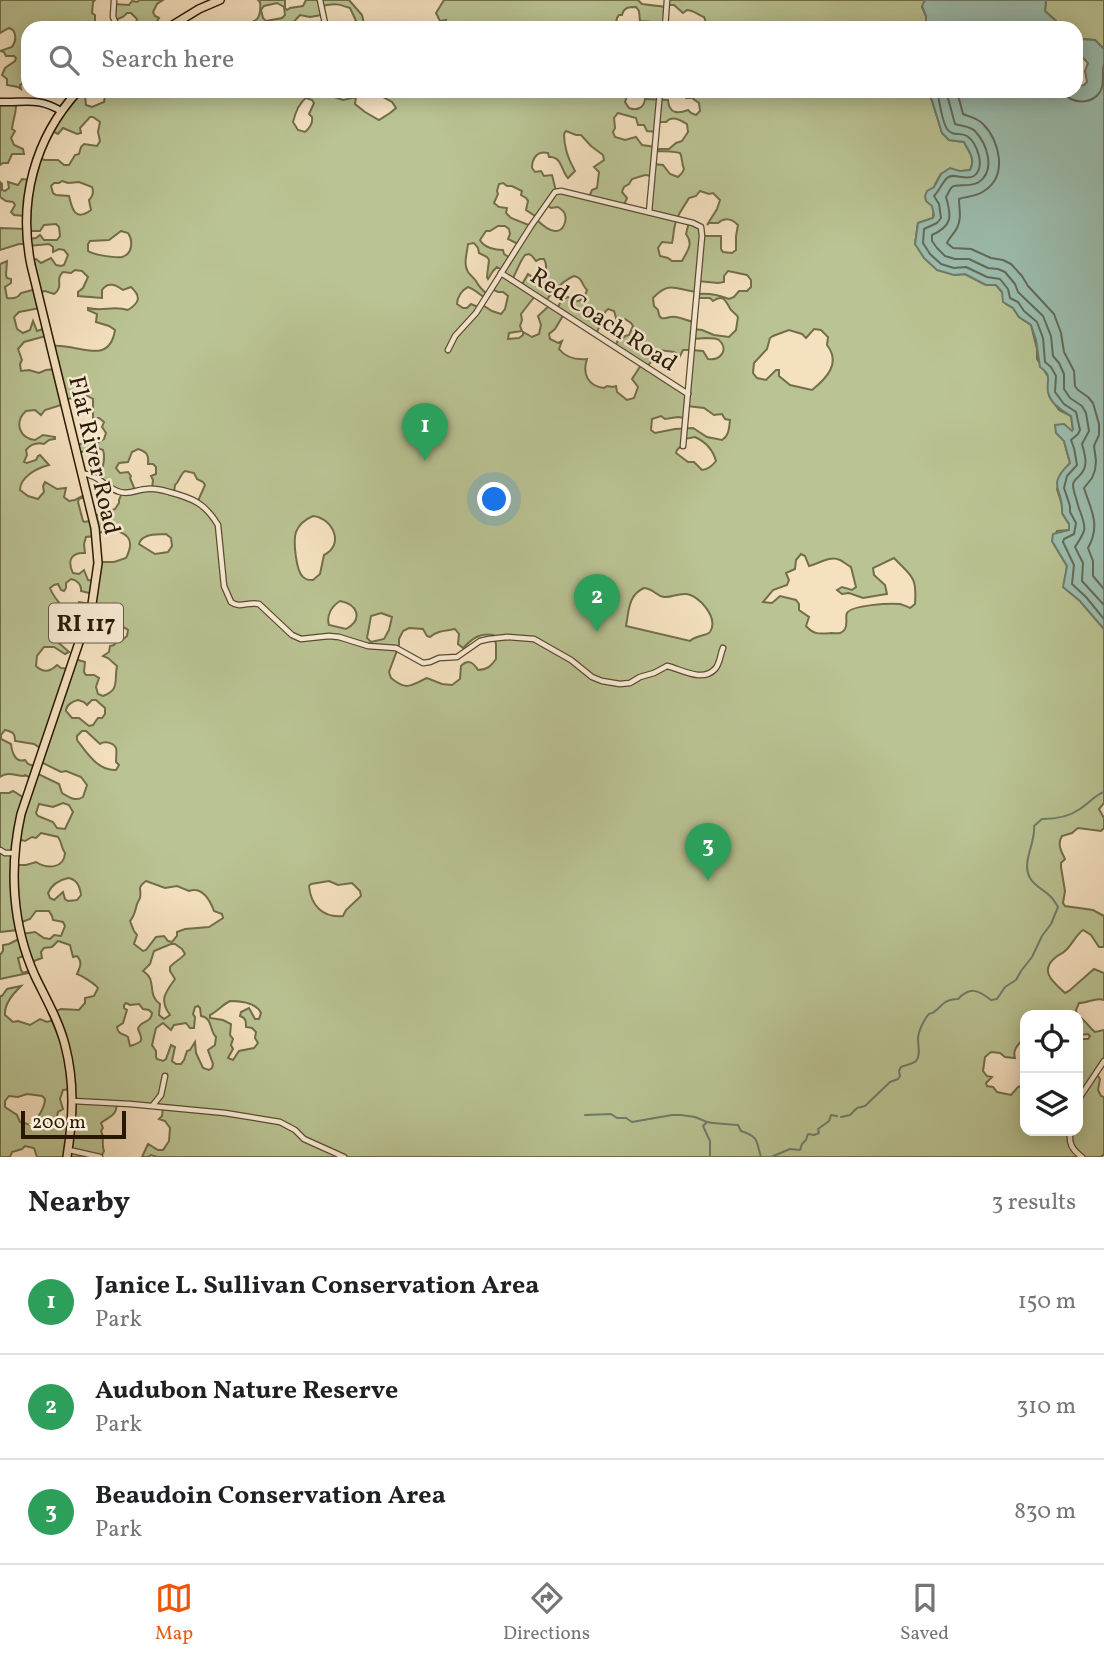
<!DOCTYPE html>
<style>
body{margin:0;font-family:Vollkorn,serif;background:#f6f6f6;color:#202124}
.controls{position:absolute;right:21px;bottom:21px;display:grid;overflow:hidden;border-radius:14px;box-shadow:0 4px 18px #0003}
.controls button{width:63px;height:63px;display:grid;place-items:center;padding:0;border:0;border-bottom:2px solid #e0e0e0;background:#fff;color:#202124;font:35px sans-serif}
.scale{position:absolute;left:21px;bottom:18px;width:105px;box-sizing:border-box;padding-left:7px;border:4px solid #291800;border-top:0;font-size:19px;line-height:24px;white-space:nowrap;color:#291800;-webkit-text-stroke:5px #f8ecd6;paint-order:stroke}
.you{position:absolute;left:495px;top:500px;width:24px;height:24px;margin:-18px;border:5px solid #fff;border-radius:50%;background:#1a73e8;box-shadow:0 0 0 10px #1a73e833}
.badge{display:grid;place-items:center;width:46px;height:46px;border-radius:50%;background:#ea580c;color:#fff;font-size:23px;font-weight:700}
.pin{position:absolute;translate:-50% -58px;filter:drop-shadow(0 2px 4px #0008)}
.pin::after{content:'';position:absolute;top:37px;width:24px;height:21px;background:inherit;clip-path:polygon(0 0,100% 0,50% 100%)}
.list{margin:0;padding:0;list-style:none}
h2{display:flex;justify-content:space-between;align-items:center;height:91px;margin:0;padding:0 28px;font-size:30px}
h2 small{font-size:23px;font-weight:400;color:#757577}
.list li{display:grid;grid-template-columns:46px 1fr auto;gap:21px;align-items:center;box-sizing:border-box;height:105px;padding:0 28px;border-top:2px solid #e0e0e0}
.list b{display:block;font-size:26px;white-space:nowrap}
.list p{margin:0;font-size:23px;white-space:nowrap;color:#757577}
.list em{font-size:23px;font-style:normal;color:#757577}
.icon{flex:none;width:38px;height:38px;fill:none;stroke:currentColor;stroke-width:2;stroke-linecap:round;stroke-linejoin:round}
.map{position:relative;flex:none;width:1104px;height:1157px;overflow:hidden}
.search{position:absolute;background:#fff;box-shadow:0 4px 18px #0003;left:21px;right:21px;top:21px;height:77px;display:flex;align-items:center;gap:18px;box-sizing:border-box;padding:0 24px;border-radius:21px;color:#757577;font-size:26px}
.sheet{height:406px;background:#fff}
nav{display:flex;justify-content:space-around;align-items:center;box-sizing:border-box;height:98px;border-top:2px solid #e0e0e0;background:#fff;font-size:19px;color:#757577}
nav a{display:grid;justify-items:center;gap:4px}
nav .on{color:#ea580c}
.map>svg:first-child{display:block}
.green{fill:#bac393;stroke:#726e4a;stroke-width:2;fill-rule:evenodd}
.water{fill:#9cbeb0;stroke:#6e7c6a;stroke-width:2}
.lines{fill:none;stroke-linecap:round;stroke-linejoin:round}
.shore{stroke:#626b58;stroke-width:2}
.stream{stroke:#6e7c6a;stroke-width:2}
.street-casing{stroke:#5c4a30;stroke-width:7}
.secondary-casing{stroke:#291800;stroke-width:9}
.primary-casing{stroke:#291800;stroke-width:10}
.street{stroke:#f8ecd6;stroke-width:4.5}
.secondary{stroke:#f8ecd6;stroke-width:6}
.primary{stroke:#f5e1c0;stroke-width:7}
.labels{text-anchor:middle;stroke-width:5;stroke-linejoin:round;paint-order:stroke}
.shield{fill:#f8ecd6;stroke:#675840;stroke-width:2}
.shield-label{font-size:23px;font-weight:bold;fill:#291800}
.street-label{font-size:24px;fill:#291800;stroke:#f8ecd6}
</style>
<div class="map">
<svg width="1104" height="1157" viewBox="0 0 1104 1157">
<rect width="100%" height="100%" fill="#f5e1c0"/>
<filter id="stains"><feTurbulence type="fractalNoise" baseFrequency=".00286" numOctaves="4"/><feColorMatrix values="0 0 0 0 .2 0 0 0 0 .09 0 0 0 0 .02 0 0 0 .5 -.17"/></filter>
<radialGradient id="worn" r=".72"><stop offset=".6" stop-color="#630" stop-opacity="0"/><stop offset="1" stop-color="#630" stop-opacity=".3"/></radialGradient>
<g class="green">
<path d="M0 0H95L93 2 92 13 95 15V28H28V74L25 78 26 82 20 85 21 89 18 87 7 85V79L2 75 5 68 15 61 16 58 14 56H6L4 52 0 51 12 47C16 41 17 36 13 30L9 28 0 33Z"/>
<polygon points="140,0 163,0 157,4 153,12 155,16 159,18 154,26 134,28 137,19 131,13 127,13 123,17 115,20 114,4 129,5 132,1 137,2"/>
<path d="M258 0H285V8L287 10 290 8 303 6 306 0H349L362 15 365 28H355L358 25 350 8C338 4 335 3 322 6V15L310 17 300 15 291 25 285 28H252L254 21C260 19 261 9 260 2ZM277 3 284 7 285 15 282 18 266 21 263 18 261 10 264 6Z"/>
<path d="M444 0H638L642 4 666 7 665 23 640 21 639 11 636 7C629 7 624 7 622 15H619C615 19 616 23 618 28H428L433 26H446V20L440 21 436 13Z"/>
<path d="M667 0H925L922 7 926 16V28H708L704 17C699 15 692 10 687 10L683 13 674 5H666Z"/>
<polygon points="1046,0 1104,0 1104,49 1095,40 1080,39 1076,35 1076,28 1060,28 1056,21 1045,11"/>
<path d="M65 91H79L85 96 86 105 92 107 104 102 105 96 103 91H332L334 97 343 100 356 97 355 104 365 112 379 120 390 113 396 108 392 102 383 97 380 91H630L628 93 625 102 629 108C637 111 644 108 645 99L668 100C669 114 678 114 688 110L691 113 696 115 700 111 699 103 692 98H686L683 91H929L942 133 949 140 964 142C969 152 976 159 970 170L941 174C939 178 936 181 935 185 931 195 934 208 933 218L918 223 915 244 954 275 965 274 986 285H996L1002 292 1006 304 1013 308 1019 317 1031 325 1037 349V359L1049 378V396L1059 410 1071 416 1073 429 1072 431 1069 429 1064 441 1070 463 1057 489 1063 508 1062 513 1069 524V530L1057 531 1052 541 1067 566 1064 587 1080 601 1104 629V803L1099 809 1104 818V828L1101 831 1078 828 1072 833 1062 836C1057 844 1061 851 1065 859L1061 863V867L1065 891 1063 903 1065 906 1093 910 1104 916V947H1099L1091 935 1083 930C1075 936 1072 945 1065 951 1062 954 1058 955 1056 957 1038 971 1054 983 1065 993L1069 991 1094 969 1104 973V1000C1096 997 1088 1003 1079 1003L1076 1010 1077 1015H1025V1036C1020 1044 1012 1048 1015 1058L1005 1057 1000 1053 991 1052 985 1057 983 1071 987 1076 992 1077 986 1083 987 1086 993 1087 997 1092 1011 1095 1018 1087 1025 1084V1131H1078V1046L1081 1039H1088L1090 1036 1088 1034 1081 1035 1078 1029V1016C1086 1020 1088 1027 1095 1032L1104 1030V1060L1096 1073 1100 1079 1098 1090 1101 1096 1104 1097V1154L1101 1157H1082L1080 1156 1078 1157H157L151 1155 148 1157H142L148 1144 158 1150H163L169 1141 170 1128 165 1121 159 1119 162 1116 163 1108 117 1103C116 1117 111 1115 101 1123L103 1128 101 1131C105 1138 101 1145 104 1151L101 1157 90 1153 88 1157H37L34 1148 25 1146 22 1149 12 1152 10 1157H0V996H2L7 989 21 986C13 994 4 1004 5 1015L13 1022 18 1021 30 1025 40 1019 47 1022 54 1020V1012L61 1009 79 1010 85 1003V998L94 996 98 988C95 984 81 975 77 974 80 967 83 962 77 956L73 957 70 945 58 941 52 947 44 948 41 952 42 958 31 962 26 955 18 958 21 970 23 973 32 970 33 972 0 979V955L3 951V945L9 944 21 938 22 934 35 932 44 938 50 939 54 935 61 936 65 926 63 922 53 920 52 916 49 911H36L30 919 19 923 18 930 0 932V793H9L13 791 26 799 33 779 25 775 24 776C16 776 8 771 0 777V264L7 261 6 275 7 278 11 279V283L5 287 7 298C13 299 18 298 21 293L36 289 31 260 36 259 41 263 51 258 56 265 61 266 64 265 68 255 64 250 59 249 53 252V247L49 244 28 246 27 244H19L0 250V228L26 229 25 216 14 215 11 212 15 205 13 202 6 201 0 197V182L2 184V190L5 191 9 188 8 182 18 185 22 179 30 180 37 158 45 160H58L64 165H69L75 155 79 154 81 147 84 144 97 146 100 141 98 132 100 122 93 117H90L80 128 81 133 77 134 63 128 58 134 50 130 70 99 65 94ZM306 98 312 100 314 103 309 114 312 117C313 123 310 128 305 132L298 130 293 122C295 114 299 103 306 98ZM618 113 636 118 638 125H644L647 131 656 132 658 122H666C672 115 680 120 687 124L688 132 682 141 676 143 669 149H656L655 147 642 145 636 137 625 140 615 137 613 132 615 128 614 118ZM566 131 576 135H581L591 146 603 155 604 160 594 167 599 172 597 188 592 190 589 197 556 191 552 175 544 176 541 171 535 172 532 168C532 159 537 150 548 153L549 157C562 156 561 171 568 178L575 171C568 159 564 148 564 134ZM655 151C664 151 672 151 680 153 683 158 681 163 684 169L682 173 678 177 670 174 663 165 654 164ZM645 175 653 176 649 212 624 205 627 198 622 192 624 187 629 184 632 179ZM62 181 68 183 79 182 92 187C94 192 93 196 89 200L91 210C75 222 72 209 69 196L56 195 53 193 51 186 54 183H59ZM503 183 507 186H512L522 191 521 195 526 198 528 201 526 210 537 217 545 204 551 208 558 207C561 209 565 212 565 215 567 221 563 232 555 231 548 231 540 223 536 219L531 226 511 218 506 213 507 208 499 207 494 203 498 194 497 191 499 184ZM700 191 709 194 713 193 720 200 717 209 707 225 709 223H718C725 217 732 219 738 225L736 236V250L732 253 723 252 721 249V236H702L700 226 689 222 686 234C694 245 687 251 682 261H672L668 258 660 256 658 248 662 242 672 243C674 236 673 231 675 225 676 216 684 207 689 198L696 196ZM56 224 59 227 60 236 57 240H44L40 235 36 238 28 239 27 231H40L44 225ZM498 226H505L509 229 510 234 508 239 518 244 510 258 504 254 503 250C496 250 484 248 480 240L486 231H490ZM121 231 128 233C133 240 133 254 122 257 115 258 94 255 88 251V244L90 241 109 240ZM474 243 478 248 479 253 487 257 489 260 487 277 488 279 493 271 497 267 502 270 492 289 498 292H503L508 296 505 309 501 314 492 311 481 304 478 307 471 304 467 308H463L457 304C457 297 462 290 468 287 474 289 479 294 485 298L487 294C481 289 479 287 476 281 474 278 470 275 468 272 463 264 467 254 468 244ZM529 254 532 256 536 261 540 259H544C548 266 546 275 540 279H535L528 274 521 286 512 280C517 271 519 263 525 255ZM75 270 82 271 88 277 83 288 78 292V296L102 298V290C108 281 116 285 123 290L131 287C142 297 139 303 128 310 112 305 104 312 88 308V310L97 314 96 322 109 326 115 330C109 368 76 342 51 346L55 369 46 370 39 373 29 370 21 371 20 364 22 360 18 349 24 342 46 336V328L37 331 33 321 30 330 23 333 17 329 14 317 19 312 40 308 37 293 45 291 54 294C65 286 54 280 63 272L71 273ZM728 271 747 275 751 280V287L747 291H739L734 297 729 299C719 295 709 293 698 294L697 298H710L713 301C725 293 726 303 731 310 733 312 736 314 738 317L736 330 729 337 714 335 702 330 694 329V322C688 321 682 318 676 317 666 315 660 325 658 310L654 306 653 298C670 280 676 290 697 292L698 281 718 283 724 282V276ZM574 276C583 278 581 284 587 290 586 295 583 298 579 301L573 300 568 297 561 301 557 309 550 305 538 316 541 325 539 334 532 337 523 332V335L519 338 508 339 509 333 522 331 520 326 522 320 521 314 535 296 545 302C552 292 564 280 574 276ZM608 309 614 311 617 321 625 319 631 323 633 326 629 335 625 336 621 340H618L615 347 641 365 632 379 638 387 634 398 627 400 617 392 616 386 613 387 607 386 604 388C588 386 582 374 587 359 576 360 566 358 559 349L562 341 558 343 550 339 549 334 555 329 564 314 596 334C601 326 600 315 608 309ZM814 329 821 330 828 337 827 345C841 363 827 378 812 390L790 385 779 376V370H776L766 380 757 378 753 373 754 363 767 349 770 338 773 336 789 330 802 334 806 338ZM706 338C710 338 716 338 719 340 729 349 721 361 708 359L703 351 692 350 686 393 647 367 660 350 674 352 680 356 683 350H692L693 339ZM84 394 93 399V418H99L104 422 102 427 106 433 104 439 97 443 89 441 75 446 77 453 98 448 103 450C105 455 104 461 103 466L98 470 95 476 122 493 119 500V503L115 509C107 512 101 515 93 516V520L85 522 83 521 78 502 79 499 87 496 86 494 75 500 69 501 64 497 66 488 57 489 45 482 43 486 44 492 38 499 28 496 20 490C20 477 37 468 49 465L40 455 38 456 36 460 27 463 24 462 27 455 26 450C31 444 36 442 44 444L49 440 55 439V437L43 435 35 440C19 438 14 422 26 411L35 410 41 415 45 410 64 404V400L72 398 75 395ZM687 406 704 408 714 415 722 414 725 419 730 420C729 428 729 436 722 440L707 437 693 428 675 429 655 433 651 430 652 419 661 416 665 419 678 417 685 418ZM695 437C706 442 713 450 716 461 713 465 707 470 702 470L694 462H688L676 453 677 450 683 444 684 439ZM138 449C147 452 149 455 148 464H153L156 467V474L151 476 153 480 152 488 135 490 130 478 131 476 128 472 120 473 116 468 119 463 128 462 132 452ZM185 471 194 473 197 479 203 482 205 485 198 501 174 492 175 485C180 481 180 474 185 471ZM313 516C333 518 345 545 324 555L320 574 313 580C308 580 307 580 303 577 296 571 293 541 296 532 299 524 306 519 313 516ZM107 530C127 531 136 539 126 558L114 562H98L95 581 88 580 84 570 79 574 73 573C67 561 71 552 85 553L84 544 86 537 95 536 96 533 104 532ZM166 534 171 538 172 546 168 552 155 554 139 544C142 533 157 535 166 534ZM801 554 805 556 809 566C819 564 829 555 840 560 844 562 847 565 851 567L856 587 852 590 842 587 837 590 842 594 849 593 863 598 887 594 885 585 874 575 873 568 894 558C912 577 917 576 915 604L910 608C907 606 903 605 900 604 890 603 852 605 847 613 845 617 848 624 845 629 841 635 837 633 831 633 820 634 814 635 806 626L809 617 799 610V604L796 600 780 596 772 603 763 602 773 590 787 585 789 580 786 573 795 569 796 560ZM71 579C77 580 82 585 81 591L93 594 92 604 79 602 76 609 72 612H66C60 602 54 599 50 588L54 585 58 584 61 590 64 591 66 588V583ZM644 588C655 589 655 596 664 597 671 598 678 593 686 594 699 595 719 618 710 632 707 636 696 635 690 641L626 626C629 611 628 595 644 588ZM340 601C357 604 364 619 346 629L329 625C326 615 332 606 340 601ZM381 613 392 617 389 630 384 639 371 642 367 638 371 616ZM61 623C68 625 67 628 71 633L77 624 97 631 100 629 108 631C114 625 122 625 128 630L127 636 121 641H117L114 645 110 646 109 652 103 656 108 658 117 666C114 681 120 690 103 696L98 694 96 687 99 678 94 675H86L84 672 85 662 75 659 71 669 61 668 57 665C50 672 43 673 36 666L37 656 44 647H54L65 654 69 652 59 643V640L54 636 57 625ZM409 628 423 629 427 636 430 637C438 630 446 631 455 629L459 634 458 644 463 648C473 638 479 633 493 635L496 644V659C491 666 487 670 478 670 473 662 468 659 461 666L460 679 452 685 442 684 427 678C410 686 407 691 391 678L389 672 399 645V639L403 631ZM78 700 84 702 87 705 92 700H96L105 708V714L102 718H98L93 725 89 726 79 718H72L66 711C66 705 73 701 78 700ZM5 730C13 732 15 733 15 741L34 744 43 750 39 761 61 772 66 771 81 777 87 785 83 797C75 802 69 797 62 793L59 784 36 773 37 767 28 764 25 760C15 763 12 752 11 744L1 739V735ZM82 731H86L100 744C104 741 113 742 116 748 117 751 116 758 116 762L119 765 116 770C98 771 87 753 77 740V736ZM63 803 69 805 73 812 65 829 57 828 53 822 38 816 36 813 39 804 53 807ZM41 833 58 837C62 842 61 848 65 853 64 869 47 869 36 862L26 865H14L17 839 25 841 32 837 36 838ZM68 878C77 879 80 887 81 895L77 900 68 901 65 899 63 892 54 900 50 898 48 893C52 884 59 880 68 878ZM146 881 165 888 177 886 189 891C202 886 210 900 214 911L222 914 223 918 209 927 185 929 177 932V936L172 942 168 941 164 936 156 937 146 950 143 951 134 944 137 935 134 931 130 921C135 915 135 911 137 904 138 902 139 900 140 898 142 888 136 889 146 881ZM329 881 338 885 352 883 360 891 361 896 346 910 343 916C323 918 311 906 309 886L311 884ZM171 944H175L182 949 185 954C181 959 174 962 170 967V971L175 979C165 993 159 1000 170 1015L164 1019 159 1015 160 1004C146 994 158 980 143 971L150 964 154 951ZM230 1001C241 1001 256 1002 261 1013L259 1019H255L249 1008 241 1012 240 1016C246 1018 246 1021 246 1027L252 1028 256 1032 255 1038 258 1043 254 1048 239 1051 233 1060 228 1058 233 1049 231 1045 233 1039 230 1035 231 1024 223 1020 210 1018V1015C218 1011 222 1005 230 1001ZM126 1003 130 1005 139 1004 143 1009 149 1010 152 1013C151 1024 140 1020 138 1029 144 1042 142 1042 130 1046L128 1037C123 1033 118 1035 117 1027L123 1023 127 1010 124 1008V1005ZM198 1006 200 1008 201 1016C213 1018 209 1030 216 1037L215 1045 208 1050 213 1064 212 1068 209 1070 203 1068 196 1053 195 1042 190 1050 187 1051 184 1060 181 1064H176L172 1061 175 1047 171 1045 166 1059 163 1061 157 1059 156 1057V1051L152 1045 156 1028 163 1023 171 1030 174 1025 186 1023 190 1028H194L195 1017 193 1014 195 1007ZM72 1089V1125L64 1124 61 1119 57 1116 58 1112 63 1109 60 1099 63 1090ZM27 1094 42 1096 45 1099C45 1107 37 1120 31 1125L20 1122 17 1115 5 1107V1101L9 1096 18 1097Z"/>
<path d="M16 101C17 111 13 119 12 129L15 131 11 138 14 145 23 149 24 154H12L8 163H3L0 165V102Z"/>
</g>
<g class="water">
<polygon points="925,0 1046,0 1045,11 1056,21 1060,28 926,28 926,16 922,6"/>
<path d="M1076 35 1080 39 1095 40 1104 49V629L1080 601 1063 587 1067 566 1052 541 1053 534 1069 530V524L1062 513C1064 488 1045 487 1070 463L1064 441 1056 433 1055 425 1064 424 1072 431 1073 429 1071 416C1062 411 1050 403 1048 392 1046 379 1053 376 1040 367L1036 340 1031 325 1019 317 1013 308 1003 302 1002 292 996 285H986L965 274 954 275 937 270 924 258 915 244 918 223 933 218 934 215 932 206 926 201 925 196 927 191 934 187 941 174 950 168 960 171 970 170C976 159 969 152 964 142L949 140 942 133 929 91H1076V86L1084 85 1087 82 1085 71 1088 63 1076 51Z"/>
</g>
<g class="lines">
<g class="shore">
<path d="M937 91C940 102 941 119 947 129 953 137 960 132 967 136 977 143 986 167 974 176 965 181 953 172 947 178 942 183 939 191 934 196L939 204 941 218 937 223 924 229 923 243 930 254 941 264 954 268 966 267 987 277 1000 279 1008 289 1010 298 1018 302 1024 311 1037 322 1043 338 1045 362 1051 367 1056 376 1055 392 1064 404 1076 412 1080 430 1078 434 1071 440 1074 448 1077 465 1067 476 1064 488 1070 506V512L1076 523 1074 534 1064 539 1063 542 1074 565 1072 584 1086 597 1104 619"/>
<path d="M946 91 955 124C961 126 970 126 975 131 987 144 996 170 979 182 970 188 957 183 952 187 949 190 948 194 946 197 952 217 952 226 932 235V241L937 248 945 256 955 259H969L988 268 998 269 1005 272 1015 284 1018 292 1043 316 1051 336 1053 356 1059 363 1064 374V389L1070 398 1082 406 1086 413 1089 431 1082 444C1085 455 1089 466 1080 475 1077 479 1074 479 1073 484 1073 488 1074 492 1075 495 1077 500 1078 507 1080 511 1087 530 1086 530 1075 547L1083 563 1082 581 1104 605"/>
<path d="M957 91 963 114C970 117 977 118 983 124 1000 141 1008 176 984 191 976 197 967 196 959 199 959 209 962 218 957 228 954 234 949 238 947 243L953 248 971 249 991 258 1003 260 1011 264 1022 276 1028 286 1054 314 1061 333 1064 352 1074 371 1075 386 1078 390 1088 397 1093 403 1099 424V435L1094 446 1096 461 1095 470 1092 478 1084 488C1091 510 1101 525 1088 548L1093 561V576L1104 589"/>
<path d="M1062 91C1071 106 1097 105 1102 87 1104 79 1102 72 1104 64"/>
</g>
<g class="stream">
<polyline points="585,1115 611,1114 617,1118 626,1118 632,1122 672,1115 681,1115 695,1117 707,1122"/>
<path d="M841 1117 850 1115 857 1108 865 1106 890 1082 898 1079 900 1076 899 1071 901 1067C905 1065 913 1064 916 1061 921 1055 918 1046 918 1039 918 1032 924 1019 929 1014 931 1013 933 1013 934 1012 944 1004 943 1000 958 999 970 987 977 989 991 1000L997 999 1005 987 1016 980 1021 971 1032 957 1042 936 1051 924 1058 907C1056 904 1054 900 1051 897 1045 890 1035 887 1030 878 1021 862 1036 843 1034 826L1042 819C1055 819 1069 817 1080 809 1089 803 1094 796 1104 792"/>
<path d="M710 1157V1141L703 1126 707 1122C718 1124 728 1124 738 1125L741 1131C760 1137 756 1142 761 1157"/>
<polyline points="771,1157 790,1149 800,1150 802,1144 806,1140 808,1134 814,1135 819,1133 818,1129 829,1121 831,1115 837,1116"/>
</g>
<g class="street-casing">
<g id="street">
<polyline points="114,0 113,17 118,28"/>
<polyline points="320,0 326,28"/>
<polyline points="665,28 667,0"/>
<polyline points="649,212 660,91"/>
<polyline points="501,273 688,394"/>
<polyline points="448,350 455,336 476,313 531,226 555,192 561,191 693,223 701,227 702,236 683,446"/>
<path d="M81 473C99 475 106 488 120 492 130 495 138 489 147 489 155 488 162 490 169 492 192 498 205 503 218 525L224 586 231 602C240 609 249 601 259 604L292 635 301 639 329 636 339 637 368 646 396 648 423 663 430 662 439 658 457 657 480 641 489 639 507 637 534 639 571 660 592 677 602 681 620 684 630 683 640 677 654 673 667 666C681 669 702 683 715 669 720 664 720 655 723 648"/>
<polyline points="0,850 5,853 15,853"/>
<polyline points="1078,1100 1104,1061"/>
<polyline points="73,1101 130,1104 225,1113 280,1122 295,1130 304,1139 344,1157"/>
<polyline points="153,1105 161,1095 165,1076"/>
<path d="M1070 1131C1069 1143 1071 1149 1082 1157"/>
<polyline points="69,1150 100,1157"/>
</g>
</g>
<g class="secondary-casing">
<path id="secondary" d="M0 102C26 103 38 97 61 111"/>
</g>
<g class="primary-casing">
<g id="primary">
<polyline points="168,28 199,9 220,0"/>
<path d="M67 1157C73 1119 75 1083 65 1045 59 1021 46 999 35 976 12 925 9 868 21 814L92 604 98 563 95 528 31 265C18 202 34 139 78 91"/>
</g>
</g>
<use href="#street" class="street"/>
<use href="#secondary" class="secondary"/>
<use href="#primary" class="primary"/>
</g>
<g class="labels">
<rect class="shield" x="49" y="603.5" width="74" height="39" rx="5"/>
<g class="shield-label">
<text x="86" y="631">RI 117</text>
</g>
<g class="street-label">
<text transform="translate(604 319) rotate(33)" y="8">Red Coach Road</text>
<text transform="translate(95 455) rotate(77)" y="8">Flat River Road</text>
</g>
</g>
<rect width="100%" height="100%" filter="url(#stains)"/>
<rect width="100%" height="100%" fill="url(#worn)"/>
</svg>
<div class="controls">
<button><svg class="icon" aria-label="locate" viewBox="0 0 24 24"><circle cx="12" cy="12" r="6"/><path d="M12 2v4M12 18v4M2 12h4M18 12h4"/></svg></button>
<button><svg class="icon" aria-label="layers" viewBox="0 0 24 24"><path d="M12 4l9 5-9 5-9-5zM3 14l9 5 9-5"/></svg></button>
</div>
<div class="scale">200 m</div>
<div class="you"></div>
<div class="pin badge" style="left:425px;top:461px;background:#2e9e5b">1</div>
<div class="pin badge" style="left:597px;top:632px;background:#2e9e5b">2</div>
<div class="pin badge" style="left:708px;top:881px;background:#2e9e5b">3</div>
<div class="search"><svg class="icon" aria-label="search" viewBox="0 0 24 24"><circle cx="10" cy="10" r="6"/><path d="M15 15l6 6"/></svg>Search here</div>
</div>
<section class="sheet">
<h2>Nearby<small>3 results</small></h2>
<ul class="list">
<li><span class="badge" style="background:#2e9e5b">1</span><div><b>Janice L. Sullivan Conservation Area</b><p>Park</p></div><em>150 m</em></li>
<li><span class="badge" style="background:#2e9e5b">2</span><div><b>Audubon Nature Reserve</b><p>Park</p></div><em>310 m</em></li>
<li><span class="badge" style="background:#2e9e5b">3</span><div><b>Beaudoin Conservation Area</b><p>Park</p></div><em>830 m</em></li>
</ul>
</section>
<nav>
<a class="on"><svg class="icon" aria-label="map" viewBox="0 0 24 24"><path d="M3 6l6-2 6 2 6-2v14l-6 2-6-2-6 2zM9 4v14M15 6v14"/></svg>Map</a>
<a><svg class="icon" aria-label="directions" viewBox="0 0 24 24"><path d="M12 3l9 9-9 9-9-9zM9 14v-3h6M13 9l2 2-2 2"/></svg>Directions</a>
<a><svg class="icon" aria-label="saved" viewBox="0 0 24 24"><path d="M7 4h10v16l-5-4-5 4z"/></svg>Saved</a>
</nav>
